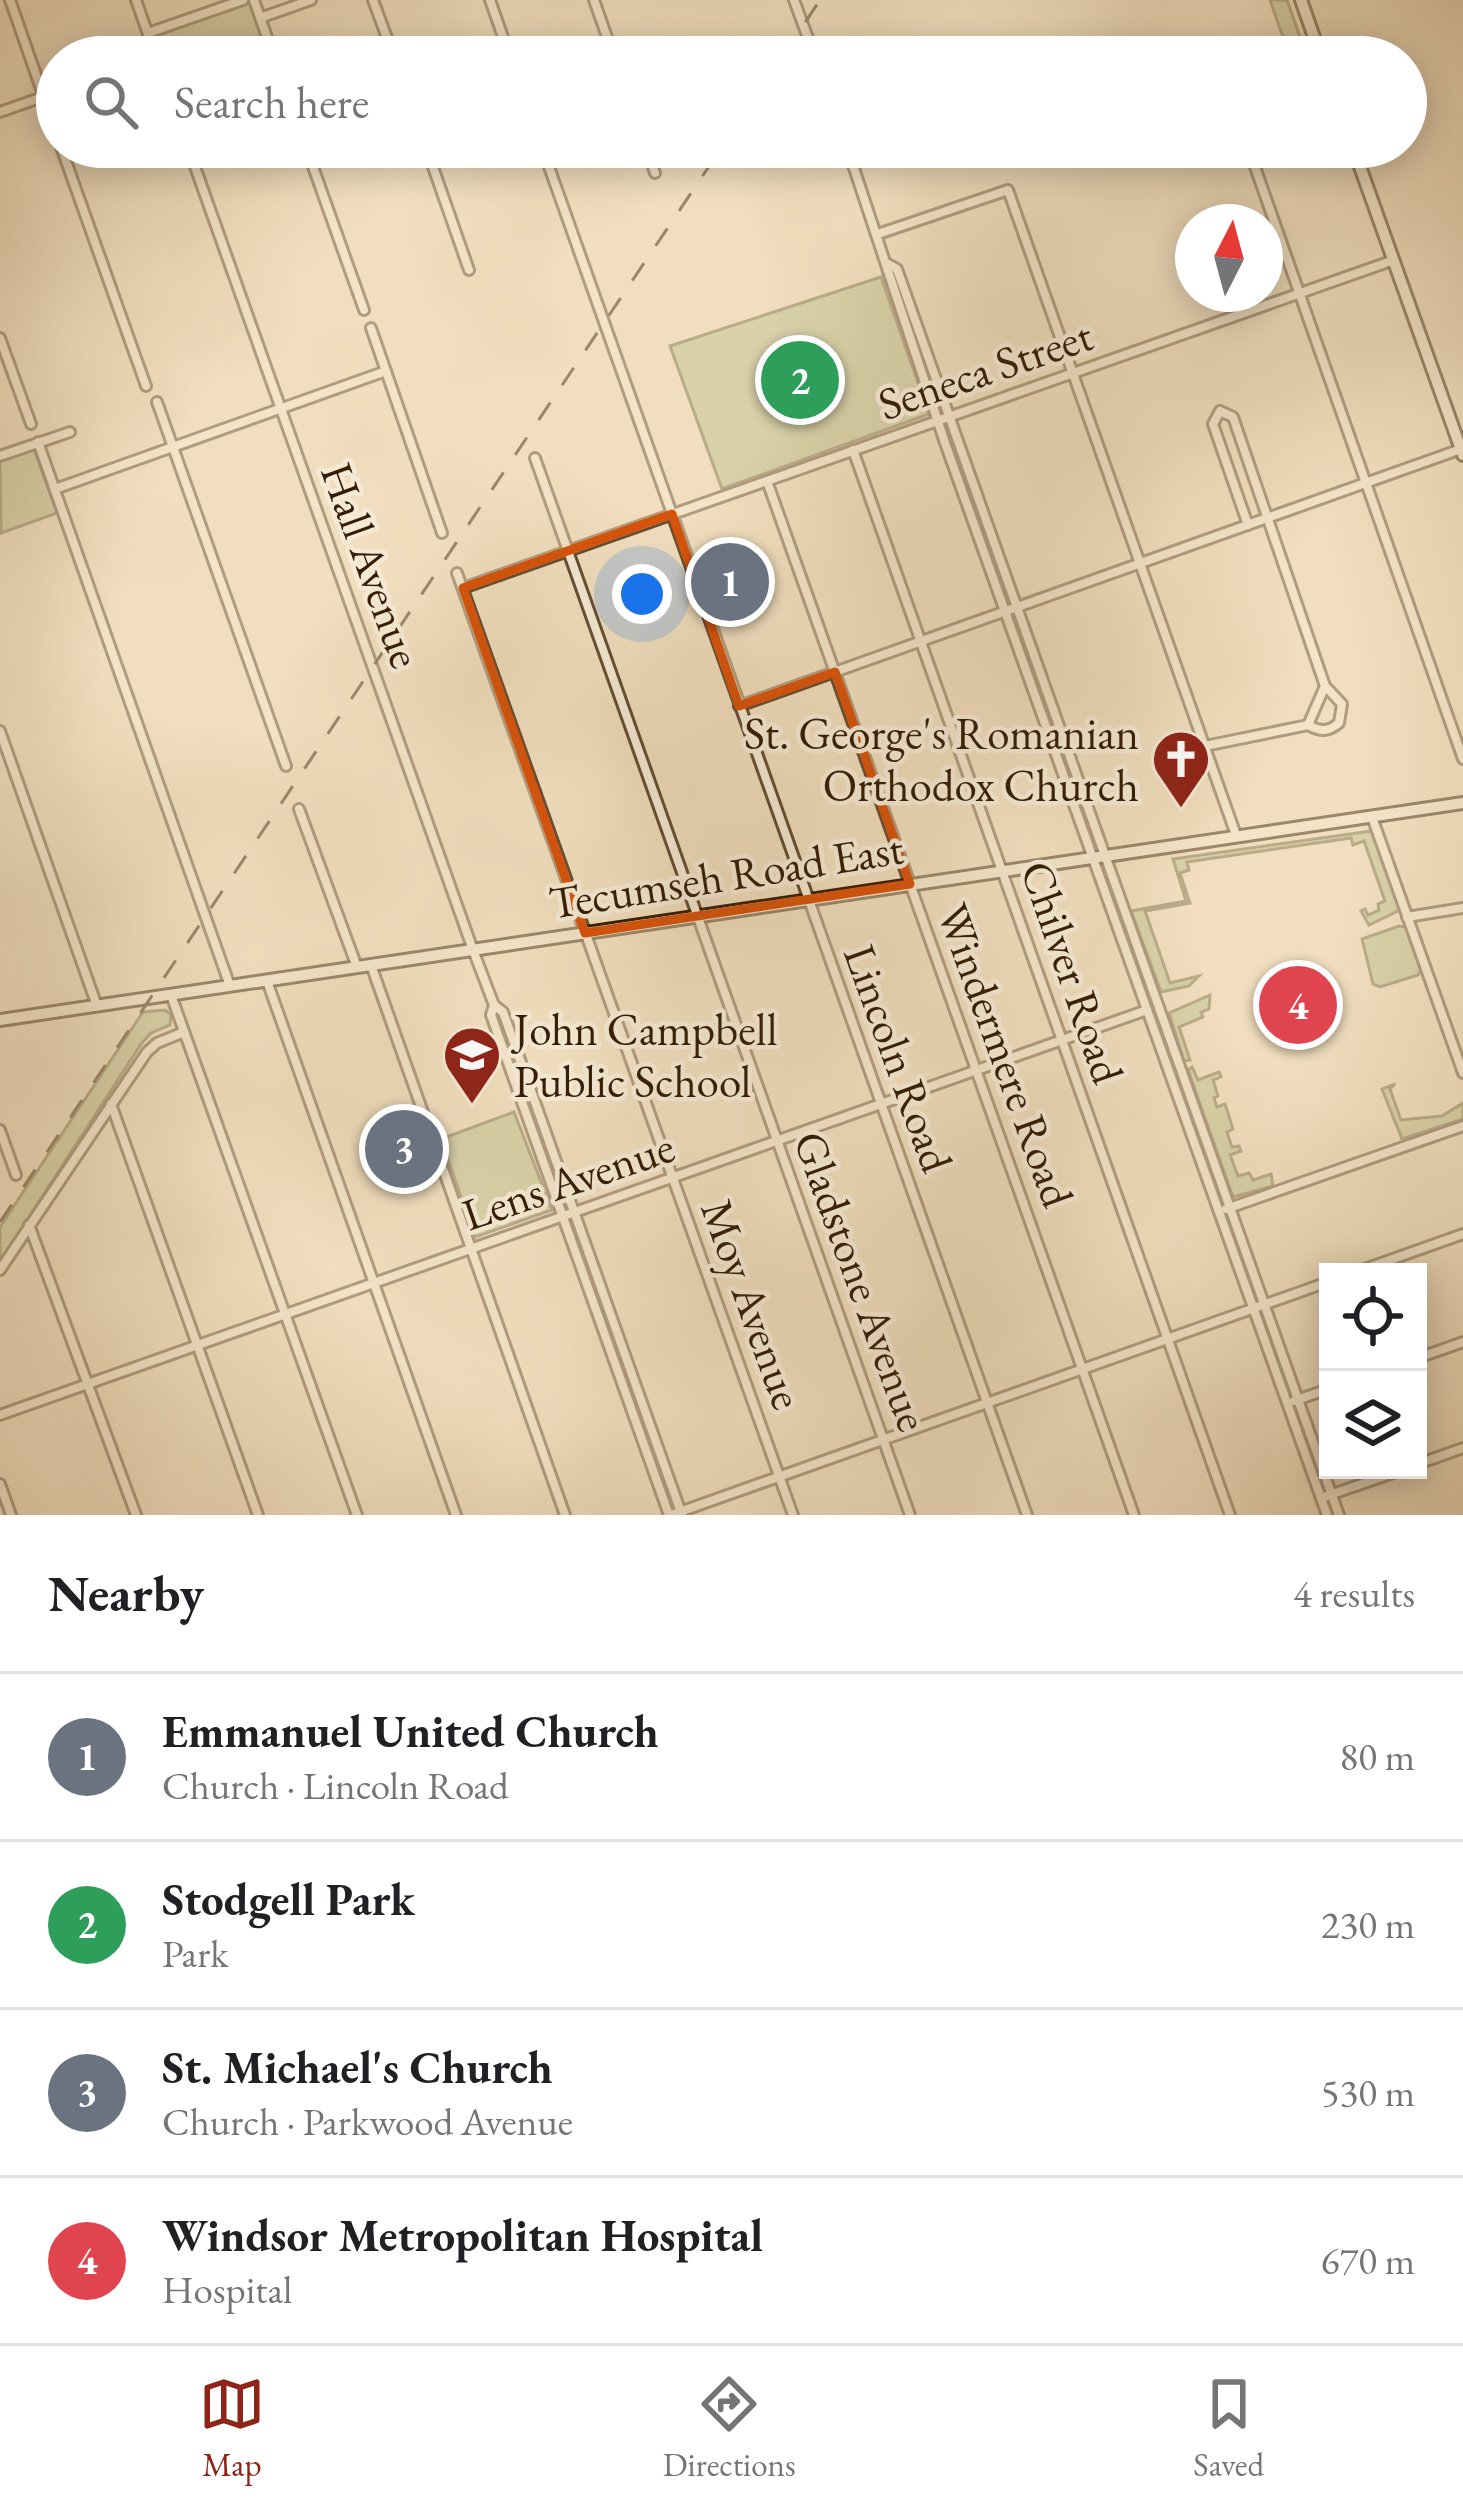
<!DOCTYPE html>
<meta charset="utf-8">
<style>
body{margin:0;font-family:"EB Garamond",serif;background:#f6f6f6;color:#202124}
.controls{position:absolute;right:36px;bottom:36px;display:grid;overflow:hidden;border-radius:0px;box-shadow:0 6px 30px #0003}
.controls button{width:108px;height:108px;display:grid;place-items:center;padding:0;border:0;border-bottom:3px solid #e0e0e0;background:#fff;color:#202124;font:60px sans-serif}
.compass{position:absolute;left:1175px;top:204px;width:108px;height:108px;border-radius:50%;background:#fff;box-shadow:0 6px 30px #0003;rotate:6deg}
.you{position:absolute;left:642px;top:594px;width:42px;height:42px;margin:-30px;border:9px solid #fff;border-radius:50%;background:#1a73e8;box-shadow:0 0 0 18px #1a73e833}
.badge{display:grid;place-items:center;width:78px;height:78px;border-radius:50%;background:#8f2418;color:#fff;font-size:39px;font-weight:700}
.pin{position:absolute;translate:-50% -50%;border:6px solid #fff;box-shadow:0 3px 12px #0006}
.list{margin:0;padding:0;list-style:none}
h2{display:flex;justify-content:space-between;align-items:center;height:156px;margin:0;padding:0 48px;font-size:51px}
h2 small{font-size:39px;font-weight:400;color:#757577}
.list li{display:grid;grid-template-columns:78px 1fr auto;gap:36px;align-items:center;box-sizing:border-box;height:168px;padding:0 48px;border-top:3px solid #e0e0e0}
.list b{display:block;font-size:45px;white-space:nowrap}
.list p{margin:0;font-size:39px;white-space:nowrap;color:#757577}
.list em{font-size:39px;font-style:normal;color:#757577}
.icon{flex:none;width:66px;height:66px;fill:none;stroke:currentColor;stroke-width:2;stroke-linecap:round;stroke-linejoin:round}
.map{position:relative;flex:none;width:1463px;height:1515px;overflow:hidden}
.search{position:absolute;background:#fff;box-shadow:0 6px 30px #0003;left:36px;right:36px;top:36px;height:132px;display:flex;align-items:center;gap:30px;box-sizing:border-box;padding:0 42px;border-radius:66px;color:#757577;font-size:45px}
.sheet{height:828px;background:#fff}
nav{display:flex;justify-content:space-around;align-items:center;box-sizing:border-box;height:168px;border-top:3px solid #e0e0e0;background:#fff;font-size:33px;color:#757577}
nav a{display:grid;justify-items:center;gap:6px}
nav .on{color:#8f2418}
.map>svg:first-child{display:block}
.green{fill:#bac191;stroke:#776f4a;stroke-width:3}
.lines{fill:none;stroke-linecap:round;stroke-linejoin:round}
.street-casing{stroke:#634d32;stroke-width:14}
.secondary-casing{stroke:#341d03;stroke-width:16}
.street{stroke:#f5ead5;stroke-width:8}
.secondary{stroke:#f5ead5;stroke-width:10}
.rail{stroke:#341d03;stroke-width:3;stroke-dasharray:21 21;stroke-linecap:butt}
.marked{fill:none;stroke:#d6530b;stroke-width:9;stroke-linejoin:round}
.labels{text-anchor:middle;stroke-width:9;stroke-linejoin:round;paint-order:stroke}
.street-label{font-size:45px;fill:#341d03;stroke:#f5ead5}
.poi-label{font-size:45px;fill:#341d03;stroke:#f5ead5;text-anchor:end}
</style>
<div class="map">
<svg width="1463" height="1515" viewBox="0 0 1463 1515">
<rect width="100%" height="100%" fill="#f0debe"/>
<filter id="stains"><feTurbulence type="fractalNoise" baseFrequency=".00167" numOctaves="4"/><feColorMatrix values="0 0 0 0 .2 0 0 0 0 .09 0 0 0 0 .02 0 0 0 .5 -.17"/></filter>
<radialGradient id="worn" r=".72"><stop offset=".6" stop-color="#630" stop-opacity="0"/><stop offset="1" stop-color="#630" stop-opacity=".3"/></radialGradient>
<g class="green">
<polygon points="1270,0 1287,0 1307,57 1290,57"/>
<polygon points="249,1 263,40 215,57 162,57 154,36"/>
<polygon points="881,277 929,414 722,489 670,346"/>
<polygon points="34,449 57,513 1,533 0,461"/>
<polygon points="1372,831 1400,910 1369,925 1361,911 1365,909 1368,915 1379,910 1378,904 1385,901 1364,841 1353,845 1351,838 1187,862 1189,870 1180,873 1190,903 1145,911 1170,983 1199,976 1189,986 1161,992 1131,911 1186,901 1173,859"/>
<polygon points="1399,926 1406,927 1421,969 1418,975 1380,987 1373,984 1362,939"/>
<polygon points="1210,995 1209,1009 1201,1012 1203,1017 1179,1027 1190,1060 1184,1061 1169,1013"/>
<polygon points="165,1010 171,1015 170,1025 151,1033 141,1044 0,1262 0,1227 143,1012"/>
<polygon points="1192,1067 1198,1080 1219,1072 1221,1077 1213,1080 1218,1096 1214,1098 1217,1107 1225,1104 1233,1129 1227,1132 1232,1147 1239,1146 1241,1151 1230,1155 1238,1176 1249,1173 1253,1180 1271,1174 1273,1186 1233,1197 1188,1070"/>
<polygon points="1395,1084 1390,1089 1401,1120 1442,1116 1463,1103 1463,1119 1402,1139 1382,1089"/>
<polygon points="514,1112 552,1210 475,1237 441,1139"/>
</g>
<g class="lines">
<g class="street-casing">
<g id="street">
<polyline points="10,0 57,135"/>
<polyline points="136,0 156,57"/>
<polyline points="254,0 274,57"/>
<polyline points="373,0 394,57"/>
<polyline points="490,0 510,57"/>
<polyline points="594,0 614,57"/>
<polyline points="794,0 815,57"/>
<polyline points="260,18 311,0"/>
<polyline points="148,33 243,0"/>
<polyline points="229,57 269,43"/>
<polyline points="0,112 57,92"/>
<polyline points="61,147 146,386"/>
<polyline points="188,147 473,950 494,1005 503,1012 682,1515"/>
<polyline points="306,147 364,310"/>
<polyline points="426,147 469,270"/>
<polyline points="542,147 1027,1515"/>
<polyline points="646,147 655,173"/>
<polyline points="847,147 945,443 1327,1515"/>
<polyline points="1248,147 1463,759"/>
<polyline points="878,234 1008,190 1236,835"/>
<polyline points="888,264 897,269 1339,1515"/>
<polyline points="371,328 442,533"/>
<polyline points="0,338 31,424"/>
<polyline points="157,402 286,766"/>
<polyline points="38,442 230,986"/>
<polyline points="853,450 1230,1515"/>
<polyline points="0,456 70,432"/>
<polyline points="535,458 910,1515"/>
<polyline points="767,481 1134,1515"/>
<polyline points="55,489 386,371"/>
<polyline points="457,573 793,1515"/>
<polyline points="463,588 1394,260"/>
<polyline points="739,706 1461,449"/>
<path d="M1308 725C1321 732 1328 732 1339 723L1342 704 1325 686"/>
<polyline points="0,731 97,1006"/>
<polyline points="1205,746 1308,725 1325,686 1233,417 1220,411 1213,424 1248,525"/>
<polyline points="299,809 357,967"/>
<polyline points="1372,817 1463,1073"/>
<polyline points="1407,917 1463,908"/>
<polyline points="371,965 565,1515"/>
<polyline points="267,981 456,1515"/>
<polyline points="171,995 357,1515"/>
<polyline points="494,1005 491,1015 669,1515"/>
<polyline points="111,1104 258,1515"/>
<polyline points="0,1130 16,1175"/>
<polyline points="1226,1209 1463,1126"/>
<polyline points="29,1225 136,1515"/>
<polyline points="0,1270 147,1052 157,1043 184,1032"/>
<polyline points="1356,1272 1463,1234"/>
<polyline points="1418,1358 1463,1342"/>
<polyline points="1294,1401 1328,1389"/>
<polyline points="0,1415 1147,1010"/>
<polyline points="1418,1464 1463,1448"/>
<polyline points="0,1484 11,1515"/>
<polyline points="1321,1498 1402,1470"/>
<polyline points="671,1515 1328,1282"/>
</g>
</g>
<g class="secondary-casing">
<g id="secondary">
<polyline points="1301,0 1321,57"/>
<polyline points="1353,147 1463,455"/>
<polyline points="0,1020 1463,803"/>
</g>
</g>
<use href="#street" class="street"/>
<use href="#secondary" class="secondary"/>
<g class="rail">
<polyline points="782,57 820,0"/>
<polyline points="0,1222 722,147"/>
</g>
</g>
<path d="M0 0H1463V1515H0ZM672 514 739 706 835 672 910 884 585 933 463 588Z" fill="#f0debe" fill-opacity=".55" fill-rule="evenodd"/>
<path class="marked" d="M672 514 739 706 835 672 910 884 585 933 463 588Z"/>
<defs>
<g id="church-pin" transform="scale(3)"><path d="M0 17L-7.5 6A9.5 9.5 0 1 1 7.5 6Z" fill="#8f2418" stroke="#f5ead5"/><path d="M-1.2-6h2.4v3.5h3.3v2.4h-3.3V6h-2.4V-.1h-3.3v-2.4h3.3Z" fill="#fff"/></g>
<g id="school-pin" transform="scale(3)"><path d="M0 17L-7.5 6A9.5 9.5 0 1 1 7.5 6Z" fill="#8f2418" stroke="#f5ead5"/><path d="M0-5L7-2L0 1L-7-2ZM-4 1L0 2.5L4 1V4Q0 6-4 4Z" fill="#fff"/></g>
</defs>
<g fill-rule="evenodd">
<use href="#church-pin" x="1181" y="759"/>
<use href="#school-pin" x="472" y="1055"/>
</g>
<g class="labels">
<g class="street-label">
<text transform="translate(985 369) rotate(-19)" y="16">Seneca Street</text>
<text transform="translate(372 565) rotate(70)" y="16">Hall Avenue</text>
<text transform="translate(726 875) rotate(-9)" y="16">Tecumseh Road East</text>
<text transform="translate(1073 972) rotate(71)" y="16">Chilver Road</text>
<text transform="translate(1006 1055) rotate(70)" y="16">Windermere Road</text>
<text transform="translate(899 1058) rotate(70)" y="16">Lincoln Road</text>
<text transform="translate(568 1180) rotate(-19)" y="16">Lens Avenue</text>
<text transform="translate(862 1281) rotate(70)" y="16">Gladstone Avenue</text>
<text transform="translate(753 1304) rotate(70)" y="16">Moy Avenue</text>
</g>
<g class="poi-label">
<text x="1139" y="749">St. George's Romanian<tspan x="1139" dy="52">Orthodox Church</tspan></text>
<text x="514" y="1045" text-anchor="start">John Campbell<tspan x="514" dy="52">Public School</tspan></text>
</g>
</g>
<rect width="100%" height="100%" filter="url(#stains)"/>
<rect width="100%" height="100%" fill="url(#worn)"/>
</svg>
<div class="controls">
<button><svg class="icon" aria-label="locate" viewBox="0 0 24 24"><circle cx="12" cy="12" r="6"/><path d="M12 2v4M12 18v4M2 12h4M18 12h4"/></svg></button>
<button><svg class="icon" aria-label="layers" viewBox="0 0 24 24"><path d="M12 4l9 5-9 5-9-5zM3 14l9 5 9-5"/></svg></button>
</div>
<svg class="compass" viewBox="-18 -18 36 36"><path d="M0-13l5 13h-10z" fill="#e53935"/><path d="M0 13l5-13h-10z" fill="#757577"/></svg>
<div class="you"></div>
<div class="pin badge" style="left:730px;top:582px;background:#6b7280">1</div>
<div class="pin badge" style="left:800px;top:380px;background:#2e9e5b">2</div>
<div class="pin badge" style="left:404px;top:1149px;background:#6b7280">3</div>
<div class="pin badge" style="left:1298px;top:1005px;background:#e0444e">4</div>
<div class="search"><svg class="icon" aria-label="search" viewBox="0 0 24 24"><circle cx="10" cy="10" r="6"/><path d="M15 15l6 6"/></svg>Search here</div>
</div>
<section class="sheet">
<h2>Nearby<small>4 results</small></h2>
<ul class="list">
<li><span class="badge" style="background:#6b7280">1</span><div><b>Emmanuel United Church</b><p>Church · Lincoln Road</p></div><em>80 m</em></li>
<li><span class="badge" style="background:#2e9e5b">2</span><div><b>Stodgell Park</b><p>Park</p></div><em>230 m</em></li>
<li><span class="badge" style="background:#6b7280">3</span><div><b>St. Michael's Church</b><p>Church · Parkwood Avenue</p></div><em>530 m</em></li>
<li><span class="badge" style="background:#e0444e">4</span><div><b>Windsor Metropolitan Hospital</b><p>Hospital</p></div><em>670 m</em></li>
</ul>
</section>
<nav>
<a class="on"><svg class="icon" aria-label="map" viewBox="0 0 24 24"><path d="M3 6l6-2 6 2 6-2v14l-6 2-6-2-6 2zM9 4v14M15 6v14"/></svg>Map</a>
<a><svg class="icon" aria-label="directions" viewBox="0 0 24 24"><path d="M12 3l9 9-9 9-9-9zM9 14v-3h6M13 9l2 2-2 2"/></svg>Directions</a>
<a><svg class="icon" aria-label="saved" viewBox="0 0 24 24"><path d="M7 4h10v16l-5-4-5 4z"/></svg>Saved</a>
</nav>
